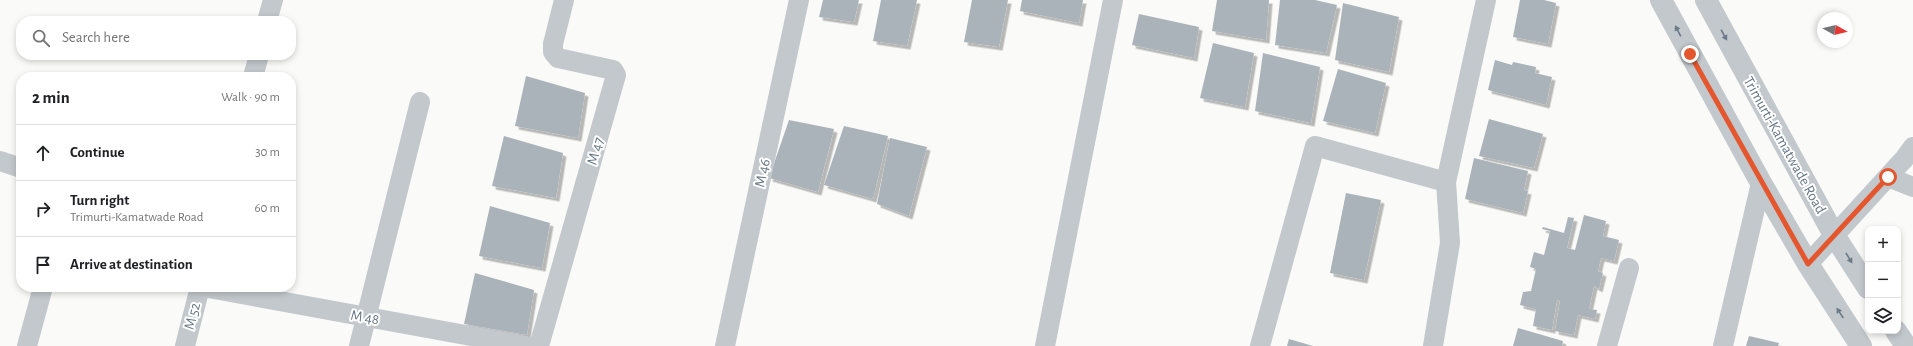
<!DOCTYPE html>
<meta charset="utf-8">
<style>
body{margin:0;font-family:"Alegreya Sans",sans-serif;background:#f6f6f6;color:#202124}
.controls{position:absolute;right:12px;bottom:12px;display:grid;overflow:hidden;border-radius:8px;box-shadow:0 2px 6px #0003}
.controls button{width:36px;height:36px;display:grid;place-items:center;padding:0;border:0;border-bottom:1px solid #e0e0e0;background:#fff;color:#202124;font:20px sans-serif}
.compass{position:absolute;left:1817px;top:12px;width:36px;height:36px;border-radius:50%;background:#fff;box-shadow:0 2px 6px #0003;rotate:98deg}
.stop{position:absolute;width:12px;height:12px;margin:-9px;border:3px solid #e4572e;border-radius:50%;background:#fff}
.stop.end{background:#e4572e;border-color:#fff;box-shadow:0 1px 4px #0008}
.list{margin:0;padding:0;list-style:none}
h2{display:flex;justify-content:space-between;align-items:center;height:52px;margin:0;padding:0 16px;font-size:17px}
h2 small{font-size:13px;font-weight:400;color:#757577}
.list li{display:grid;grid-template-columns:26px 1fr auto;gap:12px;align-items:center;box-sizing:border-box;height:56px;padding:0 16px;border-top:1px solid #e0e0e0}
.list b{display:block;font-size:15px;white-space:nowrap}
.list p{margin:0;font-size:13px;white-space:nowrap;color:#757577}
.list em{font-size:13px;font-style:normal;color:#757577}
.icon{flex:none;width:22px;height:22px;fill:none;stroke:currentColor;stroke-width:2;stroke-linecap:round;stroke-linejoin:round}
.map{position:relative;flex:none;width:1913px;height:346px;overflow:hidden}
.search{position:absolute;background:#fff;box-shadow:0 2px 6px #0003;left:16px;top:16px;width:280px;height:44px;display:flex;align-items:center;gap:10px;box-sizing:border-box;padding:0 14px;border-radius:16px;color:#757577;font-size:15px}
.panel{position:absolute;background:#fff;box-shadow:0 2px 6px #0003;left:16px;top:72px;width:280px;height:220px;border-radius:16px}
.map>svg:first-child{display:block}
.building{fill:#aab3b9;filter:url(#shadow)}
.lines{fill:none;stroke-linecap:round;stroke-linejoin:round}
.minor{stroke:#c3c8cc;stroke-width:20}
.tertiary{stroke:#c3c8cc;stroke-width:22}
.oneway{fill:#6a7a87}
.route{stroke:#e4572e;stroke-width:5}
.labels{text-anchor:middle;stroke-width:4;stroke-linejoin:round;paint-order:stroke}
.street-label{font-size:15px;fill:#657683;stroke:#fff}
</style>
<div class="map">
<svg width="1913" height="346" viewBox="0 0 1913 346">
<defs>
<filter id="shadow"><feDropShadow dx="3.5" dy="3.5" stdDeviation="0" flood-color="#0004"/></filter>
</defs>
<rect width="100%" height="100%" fill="#fafaf8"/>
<g class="building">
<polygon points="823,0 859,0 854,22 819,17"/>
<polygon points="881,0 917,0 907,46 873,41"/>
<polygon points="972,0 1008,0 999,47 964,42"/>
<polygon points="1022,0 1083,0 1079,23 1020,11"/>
<polygon points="1217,0 1269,0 1266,40 1212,31"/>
<polygon points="1280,0 1315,0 1337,5 1326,53 1275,45"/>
<polygon points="1520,0 1544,0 1556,3 1548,44 1513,37"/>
<polygon points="1343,3 1399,17 1389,72 1335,60"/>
<polygon points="1139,14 1199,27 1194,58 1132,45"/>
<polygon points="1213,43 1254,53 1245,107 1200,98"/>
<polygon points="1263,53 1320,67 1311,123 1255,111"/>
<polygon points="1495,60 1512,65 1513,62 1536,67 1535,73 1552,77 1546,105 1488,90"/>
<polygon points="1338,69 1386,83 1375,133 1323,121"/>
<polygon points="526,76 585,93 578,138 515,126"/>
<polygon points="1489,119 1543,134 1534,168 1479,156"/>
<polygon points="789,120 834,129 818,192 769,178"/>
<polygon points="844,126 888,136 873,199 824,185"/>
<polygon points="504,136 563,153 556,198 492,186"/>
<polygon points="890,138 927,147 909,216 877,204"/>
<polygon points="1474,158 1528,171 1524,190 1528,191 1523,213 1465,199"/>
<polygon points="1346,193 1381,200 1364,280 1330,273"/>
<polygon points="490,206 550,223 542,268 479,256"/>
<polygon points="1584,215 1606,221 1603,236 1619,240 1614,261 1601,258 1598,271 1603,273 1599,289 1594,286 1589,309 1597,310 1595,319 1578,315 1574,335 1555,331 1560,301 1557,300 1552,330 1533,326 1536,309 1520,305 1523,292 1531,291 1536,269 1530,267 1534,252 1544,255 1550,231 1542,229 1543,227 1564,233 1568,217 1574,218 1567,248 1575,250"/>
<polygon points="475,273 534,290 527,335 464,324"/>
<polygon points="1518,328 1563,341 1562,346 1513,346"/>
<polygon points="1749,336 1779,343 1778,346 1746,346"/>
<polygon points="1289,339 1313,346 1287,346"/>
</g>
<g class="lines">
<g class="minor">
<polyline points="267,21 273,0"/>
<polyline points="253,77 259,55"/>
<polyline points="0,161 21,168"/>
<polyline points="1888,177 1913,187"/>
<polyline points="1808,264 1905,158 1913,147"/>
<polyline points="203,287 526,346"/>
<polyline points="27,346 43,287"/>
<polyline points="185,346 200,287"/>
<polyline points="359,346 420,102"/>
<polyline points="539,346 616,75 613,70 558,58 553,52 553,44 564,0"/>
<polyline points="725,346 799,0"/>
<polyline points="1045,346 1113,0"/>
<polyline points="1260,346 1315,146 1446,182 1486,0"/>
<polyline points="1433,346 1450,243 1446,182"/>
<polyline points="1607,346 1629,268"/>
<polyline points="1723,346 1761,183"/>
</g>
<g class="tertiary">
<polyline points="1661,0 1761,183 1808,264 1861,346"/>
<polyline points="1706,0 1834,235 1868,288"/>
<polyline points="1896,331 1906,346"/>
</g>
</g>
<defs><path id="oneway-solid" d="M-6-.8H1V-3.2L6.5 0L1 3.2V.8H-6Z"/></defs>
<g class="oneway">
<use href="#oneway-solid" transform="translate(1678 31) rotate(-118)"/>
<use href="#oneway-solid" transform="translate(1724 35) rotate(61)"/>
<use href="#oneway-solid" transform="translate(1849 258) rotate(59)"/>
<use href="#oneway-solid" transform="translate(1840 313) rotate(-123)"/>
</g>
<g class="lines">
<polyline class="route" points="1690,54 1808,264 1888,177"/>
</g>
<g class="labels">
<g class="street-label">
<text transform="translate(1785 145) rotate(61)" y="5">Trimurti-Kamatwade Road</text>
<text transform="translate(595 151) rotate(-74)" y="5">M 47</text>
<text transform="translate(762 173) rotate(-78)" y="5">M 46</text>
<text transform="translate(192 316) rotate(-75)" y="5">M 52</text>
<text transform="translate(365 317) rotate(10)" y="5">M 48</text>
</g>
</g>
</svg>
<div class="controls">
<button>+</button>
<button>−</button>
<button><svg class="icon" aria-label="layers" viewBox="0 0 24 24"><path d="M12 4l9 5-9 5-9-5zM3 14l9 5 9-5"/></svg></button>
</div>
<svg class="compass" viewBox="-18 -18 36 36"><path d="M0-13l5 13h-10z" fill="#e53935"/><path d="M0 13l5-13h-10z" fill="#757577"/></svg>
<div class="stop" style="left:1888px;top:177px"></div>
<div class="stop end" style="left:1690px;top:54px"></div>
<div class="search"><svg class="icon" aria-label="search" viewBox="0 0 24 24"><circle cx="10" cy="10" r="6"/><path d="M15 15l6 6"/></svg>Search here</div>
<section class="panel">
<h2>2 min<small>Walk · 90 m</small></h2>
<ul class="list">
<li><svg class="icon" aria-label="ahead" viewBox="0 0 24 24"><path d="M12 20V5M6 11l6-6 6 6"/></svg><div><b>Continue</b></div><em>30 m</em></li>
<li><svg class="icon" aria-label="right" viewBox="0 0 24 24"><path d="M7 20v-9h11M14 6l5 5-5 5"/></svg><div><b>Turn right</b><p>Trimurti-Kamatwade Road</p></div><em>60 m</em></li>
<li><svg class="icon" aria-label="arrive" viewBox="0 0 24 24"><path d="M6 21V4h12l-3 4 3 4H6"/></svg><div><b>Arrive at destination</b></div></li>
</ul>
</section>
</div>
